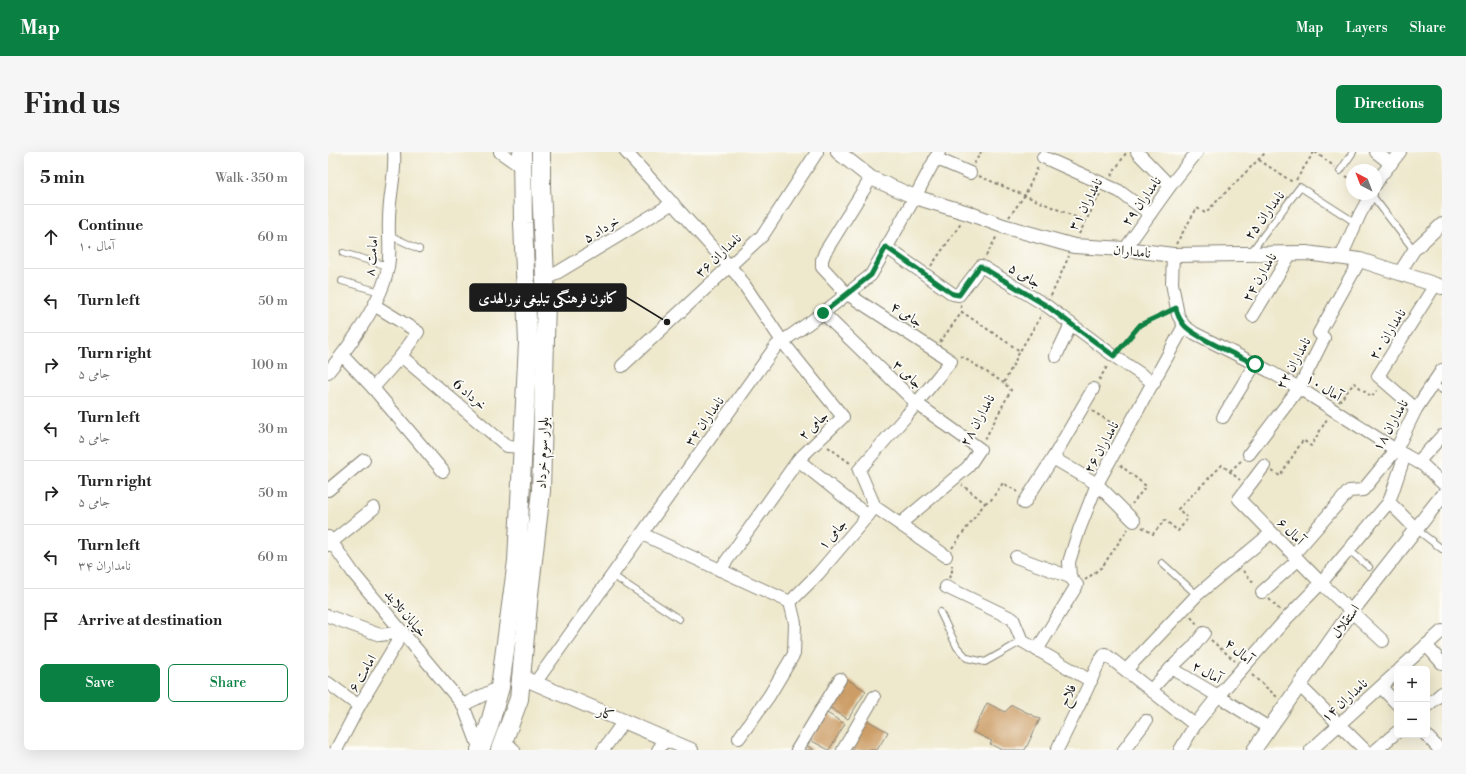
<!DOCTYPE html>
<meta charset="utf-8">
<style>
body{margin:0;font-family:"Libre Bodoni",Amiri,serif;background:#f6f6f6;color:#222}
.controls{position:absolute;right:12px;bottom:12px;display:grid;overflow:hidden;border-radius:6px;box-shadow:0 4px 16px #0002}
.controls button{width:36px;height:36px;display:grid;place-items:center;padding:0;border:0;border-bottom:1px solid #e0e0e0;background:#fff;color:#222;font:20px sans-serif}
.compass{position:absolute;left:1018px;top:12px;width:36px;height:36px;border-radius:50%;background:#fff;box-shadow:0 4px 16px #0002;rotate:318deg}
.stop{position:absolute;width:12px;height:12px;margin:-9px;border:3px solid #0b8043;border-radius:50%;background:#fff}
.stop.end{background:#0b8043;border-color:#fff;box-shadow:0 1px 4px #0008}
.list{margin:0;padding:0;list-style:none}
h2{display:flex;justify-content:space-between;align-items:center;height:52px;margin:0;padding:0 16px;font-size:17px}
h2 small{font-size:13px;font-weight:400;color:#767676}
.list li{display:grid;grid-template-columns:26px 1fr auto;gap:12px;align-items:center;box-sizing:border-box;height:64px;padding:0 16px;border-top:1px solid #e0e0e0}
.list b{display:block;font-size:15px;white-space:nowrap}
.list p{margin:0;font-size:13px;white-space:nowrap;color:#767676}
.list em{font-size:13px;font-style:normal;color:#767676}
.actions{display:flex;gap:8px;padding:12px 16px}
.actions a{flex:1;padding:9px 0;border:1px solid #0b8043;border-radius:6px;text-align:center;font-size:14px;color:#0b8043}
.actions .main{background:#0b8043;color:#fff}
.icon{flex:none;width:22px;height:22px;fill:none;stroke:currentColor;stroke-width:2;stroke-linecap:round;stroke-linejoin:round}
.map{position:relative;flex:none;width:1114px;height:598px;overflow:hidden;border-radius:6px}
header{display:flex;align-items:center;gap:24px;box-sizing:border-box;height:56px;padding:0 20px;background:#0b8043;color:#fff}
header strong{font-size:19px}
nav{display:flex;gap:22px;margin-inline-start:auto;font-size:14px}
.intro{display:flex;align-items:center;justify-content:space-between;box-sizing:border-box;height:96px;padding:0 24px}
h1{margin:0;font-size:28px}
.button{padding:10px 18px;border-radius:6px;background:#0b8043;color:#fff;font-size:14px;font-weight:700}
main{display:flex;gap:24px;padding:0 24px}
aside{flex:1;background:#fff;border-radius:6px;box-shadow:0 4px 16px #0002}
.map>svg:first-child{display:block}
.building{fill:#cc9d66}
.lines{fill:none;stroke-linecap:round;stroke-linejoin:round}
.service-casing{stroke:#858274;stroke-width:8}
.minor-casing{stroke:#858274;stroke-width:14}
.tertiary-casing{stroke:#858274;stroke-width:16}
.primary-casing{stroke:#858274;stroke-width:20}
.path{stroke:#858274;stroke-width:2;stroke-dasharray:3 3;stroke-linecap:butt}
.service{stroke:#fff;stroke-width:6}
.minor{stroke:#fff;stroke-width:12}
.tertiary{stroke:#fff;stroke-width:14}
.primary{stroke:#fff;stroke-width:18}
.route{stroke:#0b8043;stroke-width:5}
.labels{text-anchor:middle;stroke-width:3.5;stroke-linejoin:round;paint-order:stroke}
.street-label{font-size:14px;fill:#1c1c1c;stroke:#fdfcf7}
.leader{fill:none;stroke:#1c1c1c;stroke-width:1.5}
.callout-dot{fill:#1c1c1c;stroke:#fdfcf7;stroke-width:1.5}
.callout{fill:#1c1c1c;stroke:#1c1c1c;stroke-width:1.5}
.callout-label{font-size:15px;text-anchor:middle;font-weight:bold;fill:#fff}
</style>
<header>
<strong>Map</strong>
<nav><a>Map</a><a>Layers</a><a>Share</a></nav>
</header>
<div class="intro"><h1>Find us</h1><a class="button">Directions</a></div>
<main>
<aside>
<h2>5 min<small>Walk · 350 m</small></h2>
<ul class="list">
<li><svg class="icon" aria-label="ahead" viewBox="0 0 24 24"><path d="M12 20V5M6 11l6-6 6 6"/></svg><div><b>Continue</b><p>آمال ۱۰</p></div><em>60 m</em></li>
<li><svg class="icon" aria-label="left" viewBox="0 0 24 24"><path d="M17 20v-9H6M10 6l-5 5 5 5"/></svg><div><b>Turn left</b></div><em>50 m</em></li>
<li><svg class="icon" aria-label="right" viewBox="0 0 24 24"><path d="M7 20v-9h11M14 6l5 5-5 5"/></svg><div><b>Turn right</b><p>جامی ۵</p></div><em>100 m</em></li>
<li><svg class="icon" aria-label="left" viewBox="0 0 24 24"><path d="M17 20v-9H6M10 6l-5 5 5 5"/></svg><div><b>Turn left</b><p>جامی ۵</p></div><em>30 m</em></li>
<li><svg class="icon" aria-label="right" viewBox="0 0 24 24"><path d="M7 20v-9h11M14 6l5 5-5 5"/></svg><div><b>Turn right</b><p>جامی ۵</p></div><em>50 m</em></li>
<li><svg class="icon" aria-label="left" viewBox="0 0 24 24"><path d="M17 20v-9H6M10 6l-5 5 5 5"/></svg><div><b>Turn left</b><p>نامداران ۳۴</p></div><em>60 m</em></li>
<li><svg class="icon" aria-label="arrive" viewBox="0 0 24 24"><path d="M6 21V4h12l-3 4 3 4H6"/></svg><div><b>Arrive at destination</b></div></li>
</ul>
<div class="actions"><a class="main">Save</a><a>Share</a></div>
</aside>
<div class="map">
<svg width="1114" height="598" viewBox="0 0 1114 598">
<rect width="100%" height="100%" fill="#fdfcf7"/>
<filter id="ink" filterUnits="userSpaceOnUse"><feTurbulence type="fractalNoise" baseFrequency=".025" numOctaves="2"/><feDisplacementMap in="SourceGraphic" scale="8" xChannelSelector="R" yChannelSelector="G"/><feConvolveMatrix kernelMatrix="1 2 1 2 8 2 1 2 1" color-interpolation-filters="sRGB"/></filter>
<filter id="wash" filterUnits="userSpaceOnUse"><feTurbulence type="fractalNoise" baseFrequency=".012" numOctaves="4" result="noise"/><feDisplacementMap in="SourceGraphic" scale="16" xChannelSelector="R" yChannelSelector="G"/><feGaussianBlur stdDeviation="0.9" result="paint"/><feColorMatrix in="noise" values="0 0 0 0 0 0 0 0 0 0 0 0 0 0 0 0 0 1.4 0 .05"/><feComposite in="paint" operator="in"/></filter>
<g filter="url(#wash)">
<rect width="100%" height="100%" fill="#eee8cc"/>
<g id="blocks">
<g class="building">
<polygon points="519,527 538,539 520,567 501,555"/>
<polygon points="659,551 677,560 684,553 712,567 697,598 674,598 662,592 664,589 645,580"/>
<polygon points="499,561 517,572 501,598 482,588"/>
<polygon points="539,568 560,580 549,598 521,598"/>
<polygon points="478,593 486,598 475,598"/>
</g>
</g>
</g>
<g filter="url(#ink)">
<use href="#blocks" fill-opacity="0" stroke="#858274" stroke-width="1"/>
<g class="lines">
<g class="service-casing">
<g id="service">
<polyline points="1012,19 1025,0"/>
<polyline points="1043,42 1086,98"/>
<polyline points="61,83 91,97"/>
<polyline points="923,100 972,35 1028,71"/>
<polyline points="15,101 60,114"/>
<polyline points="14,129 52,140"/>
<polyline points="1105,231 1114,238"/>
<polyline points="1088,377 1114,397"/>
<polyline points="1021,398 1041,415"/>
<polyline points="834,411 869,443"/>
<polyline points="284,423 351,467"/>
<polyline points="612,460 629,495 639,506 657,510 694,489"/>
</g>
</g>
<g class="minor-casing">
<g id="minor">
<polyline points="172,0 195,16"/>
<polyline points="298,0 411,125 454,189 515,265 470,308 540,364"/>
<polyline points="809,0 842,34"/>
<polyline points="1048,0 1063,12"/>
<polyline points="715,5 791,39 822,62"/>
<polyline points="607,6 642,21"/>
<polyline points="543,26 497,100 494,108 494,115 518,141 623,209 579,263 531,318 547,355"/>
<polyline points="1048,32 1052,25 1072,0"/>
<polyline points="558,95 625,142 631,143 653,114 719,154 786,204 826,231"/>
<polyline points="797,97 842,34 869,0"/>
<polyline points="1013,105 1032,62 1043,42"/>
<polyline points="1072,120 1086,98 1114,72"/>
<polyline points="217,128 345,51"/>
<polyline points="46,153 90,180 73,204 45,236 115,319"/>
<polyline points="495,161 588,251 652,297 640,315 572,372"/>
<polyline points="925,164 963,101"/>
<polyline points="856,174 866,181 941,219 971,236 1068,298 1095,313 1114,331"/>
<polyline points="14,203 45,236"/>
<polyline points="73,204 179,294 195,295"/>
<polyline points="728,204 743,172"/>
<polyline points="294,214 435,83 489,0"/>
<path d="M0 220C22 194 55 148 60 115 63 99 60 83 61 67 61 44 68 23 66 0"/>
<polyline points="765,237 725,306 769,332 806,369"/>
<polyline points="1088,257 1050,224 1107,133"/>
<polyline points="895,265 927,212"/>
<polyline points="921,302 971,236 996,186 991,181 1032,108"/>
<polyline points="1090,310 1114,284"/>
<polyline points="936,314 911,347 993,431 1055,489"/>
<polyline points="0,338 36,308"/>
<polyline points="1061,350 1088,377"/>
<polyline points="696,351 725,306"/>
<polyline points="314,382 462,450 490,422 547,355 618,404"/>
<polyline points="0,385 26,422 135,553"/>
<polyline points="0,393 46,356"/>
<polyline points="965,403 1021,339 1035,338 1068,298 1088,257 1114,218"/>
<polyline points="688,405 742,425"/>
<polyline points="392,418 470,308"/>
<polyline points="618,435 685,467 694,489 763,529"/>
<polyline points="934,440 970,408"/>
<polyline points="0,464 52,483 75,480"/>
<polyline points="876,481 865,495 843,516 890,544 941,576"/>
<polyline points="1098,493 1114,511"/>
<polyline points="709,498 749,433 742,425 741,410 751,378 769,332 856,174 850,163 844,131 845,103"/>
<polyline points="1072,517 1114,479"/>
<polyline points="798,518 869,443 943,381"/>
<polyline points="0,531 31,554"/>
<polyline points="207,531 448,194 495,161 543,123 587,45 611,0"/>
<polyline points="971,533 1037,598"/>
<polyline points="1053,535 1069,552"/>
<polyline points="823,538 843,516"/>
<polyline points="1099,554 1114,541"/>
<polyline points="1098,583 1112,598"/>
<polyline points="411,586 441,544 466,502 467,471 462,450"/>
<polyline points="176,588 186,598"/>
<polyline points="8,598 31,554 75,480"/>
<polyline points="152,598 135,553 172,535"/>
<polyline points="275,598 296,569"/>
<polyline points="330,598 338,587"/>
<polyline points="469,598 512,527"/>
<polyline points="515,598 546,545"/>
<polyline points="729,598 759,537 771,510 777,502 867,573"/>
<polyline points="796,598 818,569"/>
<polyline points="852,598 867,573 890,544 959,466 993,431 1061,350 1077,303"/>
<polyline points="983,598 1069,520"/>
<polyline points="1048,598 1069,580"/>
</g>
</g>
<g class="tertiary-casing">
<g id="tertiary">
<polyline points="510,0 543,26 587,45 640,61 675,74 746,94 797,97 845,103 978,101 1032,108 1114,135"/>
<polyline points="193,525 363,598"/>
<polyline points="926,598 1023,460 1114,344"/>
</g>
</g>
<g class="primary-casing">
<g id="primary">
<polyline points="152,598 161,574 172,535 189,409 200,191 195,71 194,0"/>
<polyline points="172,598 191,547 201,442 213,339 218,149 213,34 213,0"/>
</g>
</g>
<g class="path">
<polyline points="987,0 1007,15"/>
<polyline points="931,8 966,31"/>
<polyline points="646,12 653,0"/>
<polyline points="651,24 757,69"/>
<polyline points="783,24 798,1"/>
<polyline points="1018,24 1024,28"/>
<polyline points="968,28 986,0"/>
<polyline points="681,65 697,43 710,15"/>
<polyline points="751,82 772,42"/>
<polyline points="848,92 869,56 877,61 938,0"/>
<polyline points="658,104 669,84"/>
<polyline points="603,114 634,70"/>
<polyline points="723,144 741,104"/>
<polyline points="633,153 634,160 692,199"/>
<polyline points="612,190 634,160"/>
<polyline points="792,196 811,173 838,161"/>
<polyline points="633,204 676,231"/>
<polyline points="771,228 780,213"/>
<polyline points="1011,250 1026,231 1044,245 1049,238"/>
<polyline points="764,259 789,274"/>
<polyline points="657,287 683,238 676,231 692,199 714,162"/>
<polyline points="500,295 522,311"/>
<polyline points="792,313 818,334 804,352"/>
<polyline points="902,319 914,308"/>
<polyline points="944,319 952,324 975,288 983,294 999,267"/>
<polyline points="657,351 663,348 675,331 690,340"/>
<polyline points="814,375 825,382 837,368 850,379 860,366 850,357 894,313 912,328"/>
<polyline points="624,396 657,351 634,333"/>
<polyline points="915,419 927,432"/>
<polyline points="621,426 624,419 624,413"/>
<polyline points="757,428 774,415 800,377"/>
<polyline points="941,447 952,458"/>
<polyline points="863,465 869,472"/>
<polyline points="883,488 907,509"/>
<polyline points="924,523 949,545"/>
</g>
<use href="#service" class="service"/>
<use href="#minor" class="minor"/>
<use href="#tertiary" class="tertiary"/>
<use href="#primary" class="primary"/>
</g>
</g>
<g class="lines" filter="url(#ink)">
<path class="route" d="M495 161 543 123 558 95 625 142 631 143 652 114 719 154 786 204 812 173 848 156C849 162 852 168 856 173 866 185 911 204 927 212"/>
</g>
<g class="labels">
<g class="street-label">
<text transform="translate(813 49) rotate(-54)" y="5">نامداران ۲۹</text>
<text transform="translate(757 52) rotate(-62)" y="5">نامداران ۳۱</text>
<text transform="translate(936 63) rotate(-53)" y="5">نامداران ۲۵</text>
<text transform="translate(273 77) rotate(-31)" y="5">خرداد ۵</text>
<text transform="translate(804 99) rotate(6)" y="5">نامداران</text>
<text transform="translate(390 103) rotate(-43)" y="5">نامداران ۳۶</text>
<text transform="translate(43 104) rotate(-84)" y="5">امامت ۸</text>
<text transform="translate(697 123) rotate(31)" y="5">جامی ۵</text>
<text transform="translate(931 125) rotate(-59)" y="5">نامدارن ۲۴</text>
<text transform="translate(579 162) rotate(33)" y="5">جامی ۴</text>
<text transform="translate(1059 182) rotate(-58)" y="5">نامداران ۲۰</text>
<text transform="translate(965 211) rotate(-61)" y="5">نامداران ۲۲</text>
<text transform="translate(580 222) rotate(44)" y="5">جامی ۳</text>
<text transform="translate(996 235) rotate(32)" y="5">آمال ۱۰</text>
<text transform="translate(142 242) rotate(40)" y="5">خرداد 6</text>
<text transform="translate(649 268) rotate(-61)" y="5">نامداران ۲۸</text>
<text transform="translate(376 269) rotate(-55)" y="5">نامداران ۳۴</text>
<text transform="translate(485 273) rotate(-44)" y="5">جامی ۲</text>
<text transform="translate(1062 273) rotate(-60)" y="5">نامداران ۱۸</text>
<text transform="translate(773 295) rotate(-61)" y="5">نامداران ۲۶</text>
<text transform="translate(214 301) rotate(-88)" y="5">بلوار سوم خرداد</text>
<text transform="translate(963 379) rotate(46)" y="5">آمال ۶</text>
<text transform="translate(504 382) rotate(-49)" y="5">جامی ۱</text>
<text transform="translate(78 461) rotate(50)" y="5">خیابان تلابند</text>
<text transform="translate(1017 469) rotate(-54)" y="5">استقلال</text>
<text transform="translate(911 499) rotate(41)" y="5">آمال ۴</text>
<text transform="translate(879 520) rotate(30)" y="5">آمال ۲</text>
<text transform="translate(34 521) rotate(-59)" y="5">امامت ۶</text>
<text transform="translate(739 543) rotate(-64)" y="5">فلاح</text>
<text transform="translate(1016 548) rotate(-42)" y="5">نامداران ۱۴</text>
<text transform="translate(278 561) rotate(23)" y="5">کار</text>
</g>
</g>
<path class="leader" d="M339 170L298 145"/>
<circle class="callout-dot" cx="339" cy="170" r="4"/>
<rect class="callout" x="142" y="132" width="156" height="27" rx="4"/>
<g class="callout-label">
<text x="220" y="151">کانون فرهنگی تبلیغی نورالهدی</text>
</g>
</svg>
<div class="controls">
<button>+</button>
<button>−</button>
</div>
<svg class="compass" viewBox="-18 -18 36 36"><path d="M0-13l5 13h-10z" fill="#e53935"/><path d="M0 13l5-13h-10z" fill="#767676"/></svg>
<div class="stop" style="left:927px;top:212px"></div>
<div class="stop end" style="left:495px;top:161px"></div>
</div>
</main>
